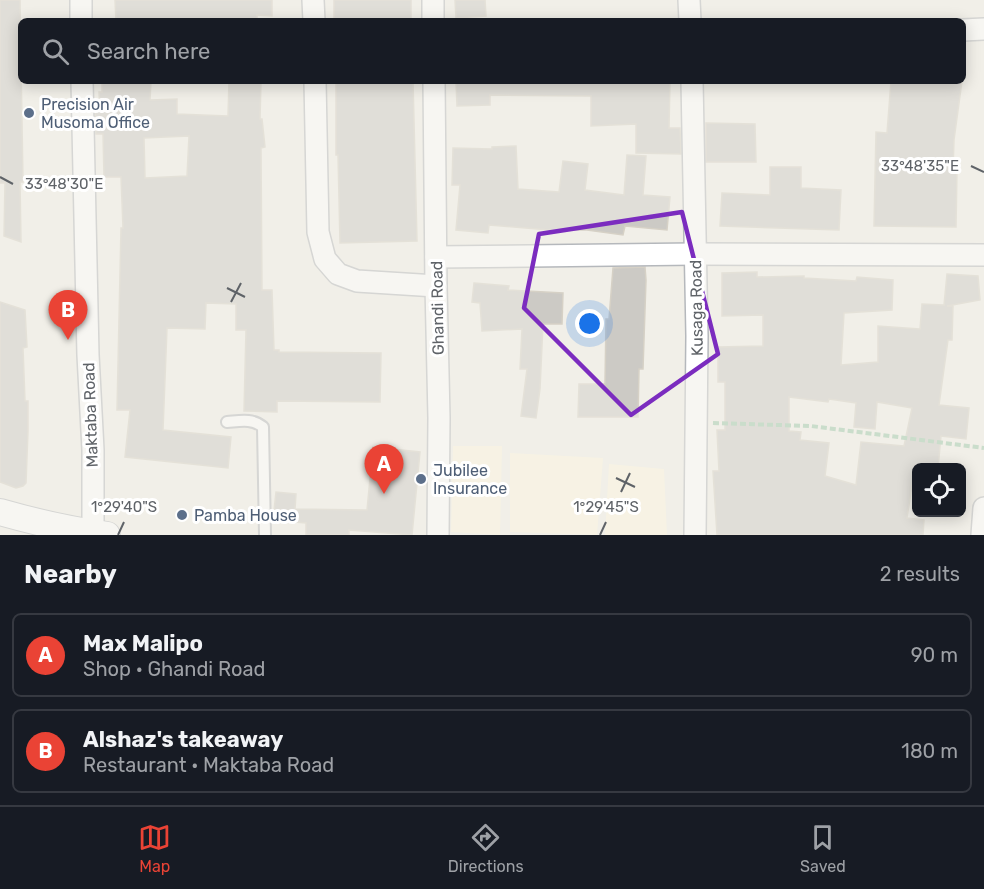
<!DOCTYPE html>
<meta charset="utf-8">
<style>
body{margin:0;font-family:Rubik,sans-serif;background:#242831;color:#f1f3f6}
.controls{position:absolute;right:18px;bottom:18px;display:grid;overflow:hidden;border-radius:9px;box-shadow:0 3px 15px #0003}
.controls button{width:54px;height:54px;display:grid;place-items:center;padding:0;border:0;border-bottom:2px solid #363941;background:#171b24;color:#f1f3f6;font:30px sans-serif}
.you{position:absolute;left:590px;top:324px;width:21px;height:21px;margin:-15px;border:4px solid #fff;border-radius:50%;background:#1a73e8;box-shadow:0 0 0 9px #1a73e833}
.badge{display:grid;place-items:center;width:39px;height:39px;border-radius:50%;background:#ea4335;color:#fff;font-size:20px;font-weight:700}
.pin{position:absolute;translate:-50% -50px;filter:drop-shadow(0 2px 3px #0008)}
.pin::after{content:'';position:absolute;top:32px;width:21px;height:18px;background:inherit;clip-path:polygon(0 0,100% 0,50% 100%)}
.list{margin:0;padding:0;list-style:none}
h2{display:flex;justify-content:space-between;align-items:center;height:78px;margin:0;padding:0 24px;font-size:26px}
h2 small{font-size:20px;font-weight:400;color:#9ea1a6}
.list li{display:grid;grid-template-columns:39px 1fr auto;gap:18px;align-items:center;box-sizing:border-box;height:84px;margin:0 12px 12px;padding:0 12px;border:2px solid #363941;border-radius:9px}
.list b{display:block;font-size:22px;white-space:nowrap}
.list p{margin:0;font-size:20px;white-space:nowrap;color:#9ea1a6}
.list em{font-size:20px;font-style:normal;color:#9ea1a6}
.icon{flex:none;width:33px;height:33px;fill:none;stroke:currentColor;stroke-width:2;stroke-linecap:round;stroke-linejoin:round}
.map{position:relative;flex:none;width:984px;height:535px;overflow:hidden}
.search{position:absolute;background:#171b24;box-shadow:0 3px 15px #0003;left:18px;right:18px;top:18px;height:66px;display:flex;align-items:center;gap:15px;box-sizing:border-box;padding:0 21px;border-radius:9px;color:#9ea1a6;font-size:22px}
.sheet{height:270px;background:#171b24}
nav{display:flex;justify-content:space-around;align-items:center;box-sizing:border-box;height:84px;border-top:2px solid #363941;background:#171b24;font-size:16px;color:#9ea1a6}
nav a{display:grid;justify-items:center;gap:3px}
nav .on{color:#ea4335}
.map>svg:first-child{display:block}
.commercial{fill:#fef7e0}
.building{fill:#cccac5;stroke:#d6d1c6;stroke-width:1.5;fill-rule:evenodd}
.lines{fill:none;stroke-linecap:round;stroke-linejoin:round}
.service-casing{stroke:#b5b8bc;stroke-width:14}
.minor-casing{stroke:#b5b8bc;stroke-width:24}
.tertiary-casing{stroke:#b5b8bc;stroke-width:28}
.path{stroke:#9cc7a9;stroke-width:4;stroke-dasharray:6 3;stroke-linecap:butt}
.service{stroke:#fff;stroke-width:10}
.minor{stroke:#fff;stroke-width:21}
.tertiary{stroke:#fff;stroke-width:26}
.marked{fill:none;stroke:#7b2cbf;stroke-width:4.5;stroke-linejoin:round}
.ticks{fill:none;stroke:#5f6368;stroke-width:2}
.service-dot{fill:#5c6f8a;stroke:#fff;stroke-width:2}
.labels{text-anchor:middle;stroke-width:6;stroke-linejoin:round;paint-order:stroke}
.service-label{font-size:16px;fill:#4e5e75;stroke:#fff;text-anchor:start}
.street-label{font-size:16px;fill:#5f6368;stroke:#fff}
.ticks-label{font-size:15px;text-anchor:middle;fill:#5f6368;stroke:#fff;stroke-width:6;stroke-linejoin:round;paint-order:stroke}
</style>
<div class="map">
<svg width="984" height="535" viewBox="0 0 984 535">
<rect width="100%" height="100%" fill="#f1efe8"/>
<g class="commercial">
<polygon points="453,446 502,446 500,535 451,532"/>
<polygon points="510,453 603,458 597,535 510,532"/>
<polygon points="609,464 664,469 667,535 605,535"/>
</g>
<g class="building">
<polygon points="0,0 20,0 23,182 20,182 21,242 4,236 5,183 0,183"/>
<polygon points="115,0 272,0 272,16 257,15 257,21 116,21"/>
<rect x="334" y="0" width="77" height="21"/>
<polygon points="455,0 485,0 486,16 456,18"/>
<path d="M102 81H151L150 100 177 99V114L228 116 229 81H261L260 119H262L265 147 261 148 262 290H272L274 350H279V352L381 353 380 402 277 401V412L244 411 246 330H236V304L206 303 205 329 167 328 163 430 231 437 228 468 125 457 130 410H117L121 228H123L121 177H104L103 134H96L95 112 100 111 99 92H102ZM189 136 187 176 145 178 144 138Z"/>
<polygon points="336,81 413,81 417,241 340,243 338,155 336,155"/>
<polygon points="456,81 670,81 669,128 680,128 681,154 636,153 636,124 591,126 591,96 490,95 490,105 457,106"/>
<polygon points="891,81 914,83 915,81 962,81 954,140 953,170 957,170 956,227 874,226 876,132 887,133"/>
<polygon points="706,123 755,124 756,162 706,162"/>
<polygon points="516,146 518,189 559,192 563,161 588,164 585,190 624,195 627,155 646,156 643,195 670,197 667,230 625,226 623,235 587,230 549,230 489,225 488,233 456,230 460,185 452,185 453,148 492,149 492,147"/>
<polygon points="770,167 801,167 801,188 841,190 839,230 720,226 722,193 770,195"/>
<polygon points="645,267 646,280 643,369 639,369 638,417 578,417 579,384 605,384 606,319 609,319 613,268"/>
<path d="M757 272V277L804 276V278L856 281 857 277 893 280 892 310 844 313 841 365 878 362V326L920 329 922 304 944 305 947 274 978 276 980 300 947 306H953L952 340H948L939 405 969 408 966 439 941 436 938 468H916V479H913L907 518 924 520 923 535H717L713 471H719L717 430H725V382H718V347L763 346V315L722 316V273ZM789 397 828 402 829 399 856 403 854 427 875 429 877 402 912 408 904 446 861 442 856 485 825 476 829 443 800 440 801 432 789 431Z"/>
<polygon points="474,283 509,286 508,290 563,293 562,324 543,324 540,389 536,418 521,416 527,369 520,369 522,329 482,331 480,303 472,302"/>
<polygon points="0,302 25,310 27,347 23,348 25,401 28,401 28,431 26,483 23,486 16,488 0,482"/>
<polygon points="373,447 420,452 412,535 349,530 349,535 306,535 306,523 273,520 276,492 296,494 295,509 367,510"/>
</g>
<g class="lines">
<g class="service-casing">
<path id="service" d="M227 422C240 421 252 418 263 427L265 535"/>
</g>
<g class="minor-casing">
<g id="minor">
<polyline points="81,0 81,21"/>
<polyline points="313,0 314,21"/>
<polyline points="433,0 433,21"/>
<polyline points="689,0 690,21"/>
<polyline points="963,30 984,29"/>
<polyline points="82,81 88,355 93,450 93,533"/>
<polyline points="315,81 318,232 325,259 338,274 357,281 436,286"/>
<polyline points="434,81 436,286 439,418 438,535"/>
<polyline points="692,81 697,336 695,535"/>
<polyline points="436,257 695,254 984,255"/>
<polyline points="982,535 984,508"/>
</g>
</g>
<g class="tertiary-casing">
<path id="tertiary" d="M0 512C35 522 70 530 107 535"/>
</g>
<polyline class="path" points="713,423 811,426 984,448"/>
<use href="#service" class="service"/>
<use href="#minor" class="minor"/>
<use href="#tertiary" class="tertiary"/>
</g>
<path d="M0 0H984V535H0ZM682 212 718 354 631 415 524 308 539 234Z" fill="#f1efe8" fill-opacity=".55" fill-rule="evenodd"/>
<path class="marked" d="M682 212 718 354 631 415 524 308 539 234Z"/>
<path class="ticks" d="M971 166 984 172M0 177 13 184M227 288 245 297M231 302 241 283M616 478 635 487M621 492 630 473M118 535 124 522M600 535 606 522"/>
<g class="service-dot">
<circle cx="29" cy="113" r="6"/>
<circle cx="421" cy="479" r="6"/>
<circle cx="182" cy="515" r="6"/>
</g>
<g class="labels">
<g class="service-label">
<text x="41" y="110">Precision Air<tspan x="41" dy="18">Musoma Office</tspan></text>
<text x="433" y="476">Jubilee<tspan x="433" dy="18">Insurance</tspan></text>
<text x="194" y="521">Pamba House</text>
</g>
<g class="street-label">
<text transform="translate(437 308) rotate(-91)" y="6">Ghandi Road</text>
<text transform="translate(696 308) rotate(-91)" y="6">Kusaga Road</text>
<text transform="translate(90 415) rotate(-92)" y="6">Maktaba Road</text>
</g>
</g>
<g class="ticks-label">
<text x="920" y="171">33°48'35"E</text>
<text x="64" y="189">33°48'30"E</text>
<text x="124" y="512">1°29'40"S</text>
<text x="606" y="512">1°29'45"S</text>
</g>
</svg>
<div class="controls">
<button><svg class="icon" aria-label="locate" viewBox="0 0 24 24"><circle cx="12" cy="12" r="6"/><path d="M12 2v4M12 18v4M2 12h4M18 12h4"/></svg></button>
</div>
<div class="you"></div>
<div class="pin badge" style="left:384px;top:494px">A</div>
<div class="pin badge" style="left:68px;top:340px">B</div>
<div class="search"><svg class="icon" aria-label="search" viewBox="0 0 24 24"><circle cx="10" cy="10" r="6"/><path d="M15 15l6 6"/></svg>Search here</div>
</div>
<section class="sheet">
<h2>Nearby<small>2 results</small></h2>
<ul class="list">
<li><span class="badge">A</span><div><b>Max Malipo</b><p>Shop · Ghandi Road</p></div><em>90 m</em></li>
<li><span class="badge">B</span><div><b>Alshaz's takeaway</b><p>Restaurant · Maktaba Road</p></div><em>180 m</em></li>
</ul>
</section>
<nav>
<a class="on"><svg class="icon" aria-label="map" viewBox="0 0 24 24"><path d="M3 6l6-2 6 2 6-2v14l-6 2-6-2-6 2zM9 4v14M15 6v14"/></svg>Map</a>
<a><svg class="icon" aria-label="directions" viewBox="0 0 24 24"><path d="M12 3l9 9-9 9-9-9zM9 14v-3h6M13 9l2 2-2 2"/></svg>Directions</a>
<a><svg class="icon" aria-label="saved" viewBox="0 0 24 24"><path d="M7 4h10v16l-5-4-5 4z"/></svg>Saved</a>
</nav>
